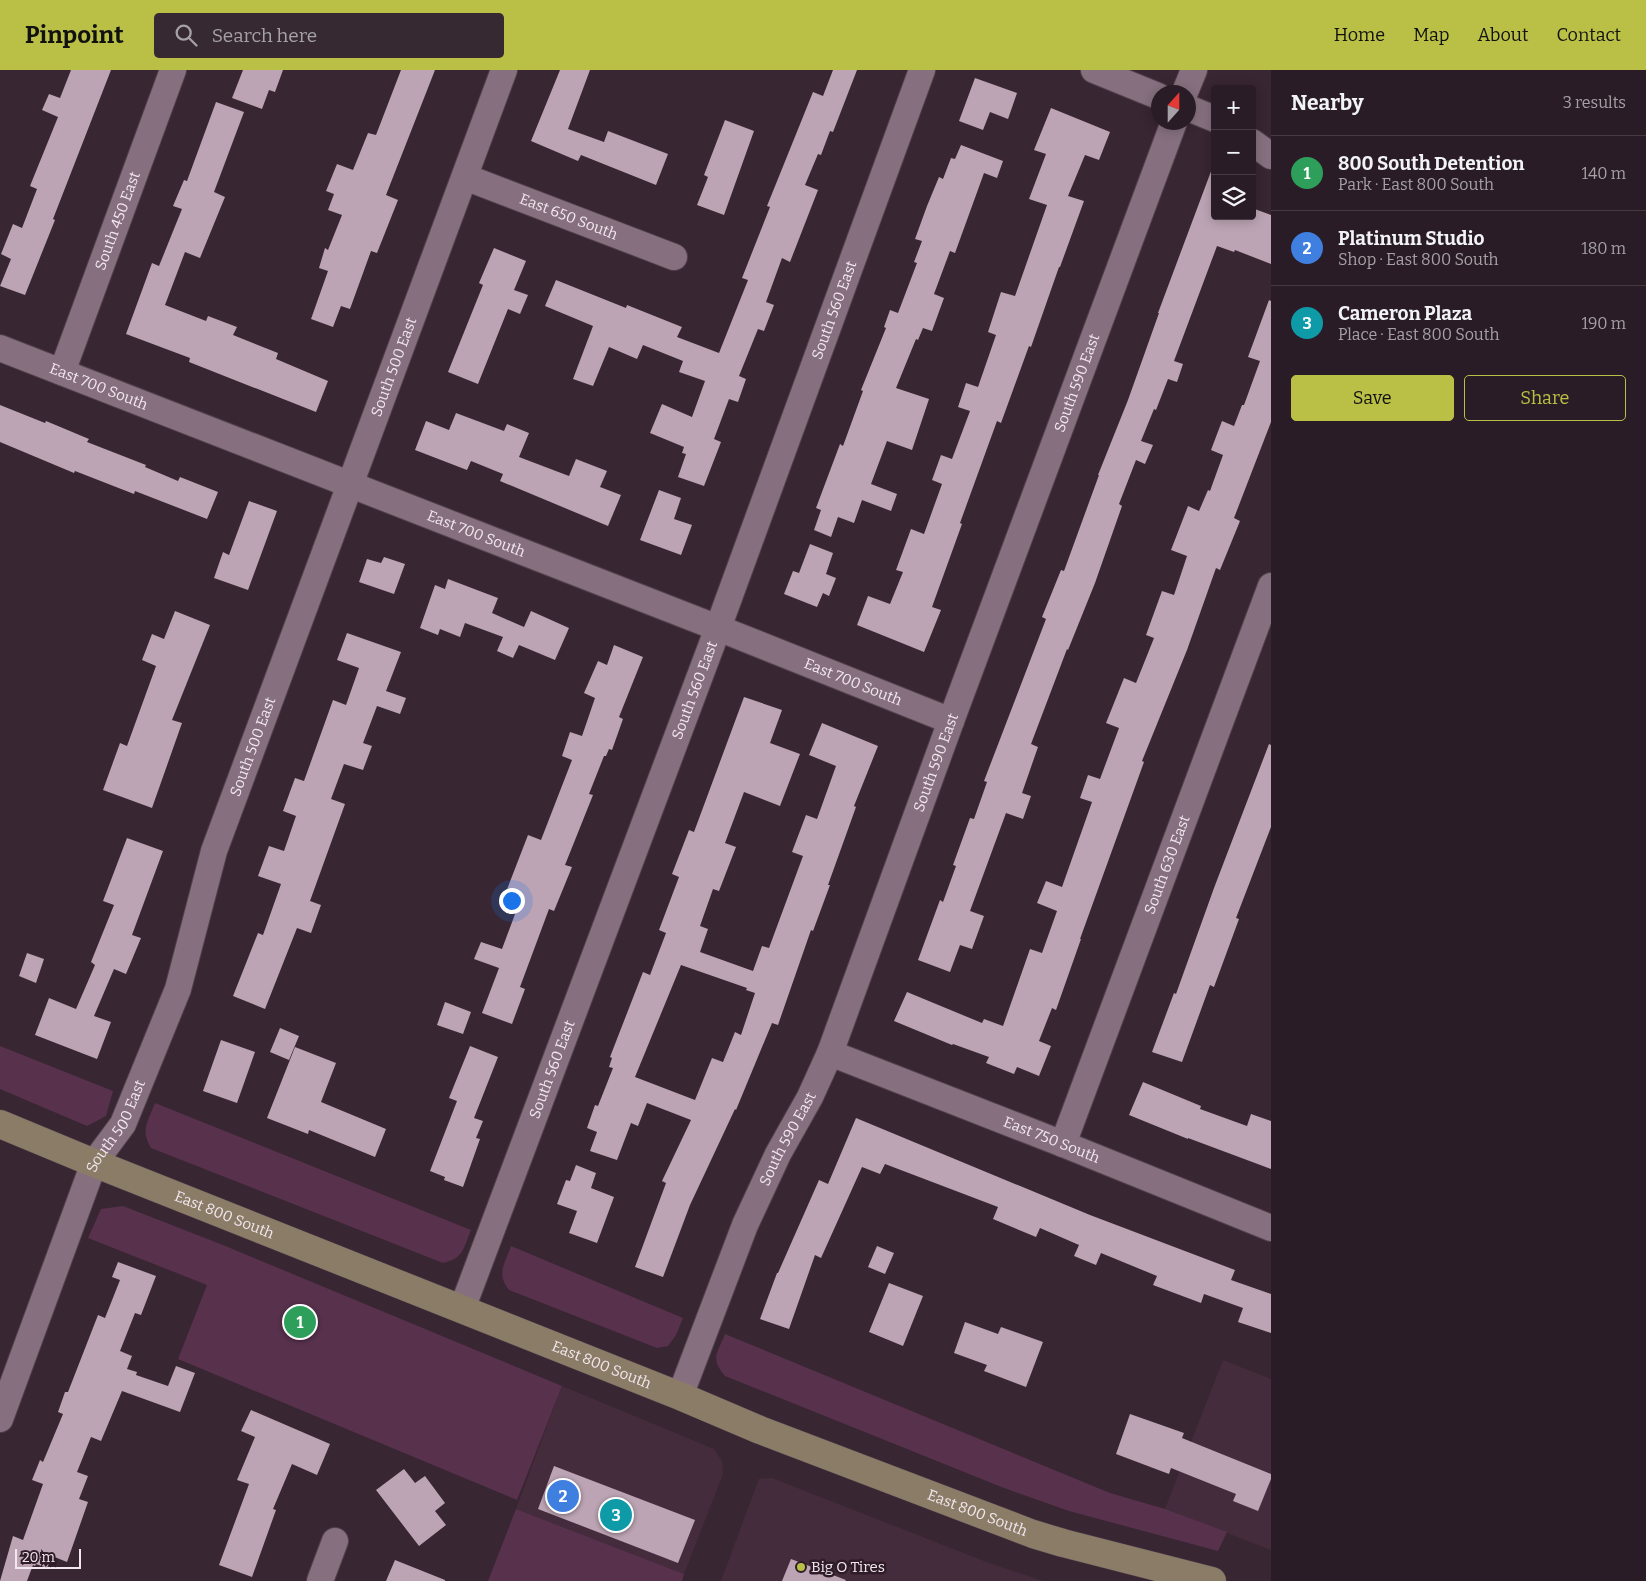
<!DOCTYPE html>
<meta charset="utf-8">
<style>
body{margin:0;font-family:Bitter,serif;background:#362932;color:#f1f3f6}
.controls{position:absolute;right:15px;top:15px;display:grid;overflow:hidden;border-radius:5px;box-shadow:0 2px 12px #0003}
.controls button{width:45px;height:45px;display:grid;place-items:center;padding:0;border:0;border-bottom:1px solid #463a43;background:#2a1c26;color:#f1f3f6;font:25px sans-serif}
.compass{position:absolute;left:1151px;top:15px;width:45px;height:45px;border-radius:50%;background:#2a1c26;box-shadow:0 2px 12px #0003;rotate:21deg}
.scale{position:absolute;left:15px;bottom:12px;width:66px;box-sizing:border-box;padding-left:5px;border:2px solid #f3e7ef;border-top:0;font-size:14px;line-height:18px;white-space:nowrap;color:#f3e7ef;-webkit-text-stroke:4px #2e1c28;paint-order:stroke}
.you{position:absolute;left:511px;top:830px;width:18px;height:18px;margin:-12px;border:4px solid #fff;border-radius:50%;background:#1a73e8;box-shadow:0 0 0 8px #1a73e833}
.badge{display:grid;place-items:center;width:32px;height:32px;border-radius:50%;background:#bac045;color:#fff;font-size:16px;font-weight:700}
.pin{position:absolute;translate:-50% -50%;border:2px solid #fff;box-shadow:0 1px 5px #0006}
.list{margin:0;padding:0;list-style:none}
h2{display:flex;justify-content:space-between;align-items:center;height:65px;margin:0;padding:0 20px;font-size:21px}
h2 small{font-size:16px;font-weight:400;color:#a5a1a7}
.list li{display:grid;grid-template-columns:32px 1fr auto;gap:15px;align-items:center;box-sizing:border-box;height:75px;padding:0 20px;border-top:1px solid #463a43}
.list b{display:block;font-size:19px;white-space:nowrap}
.list p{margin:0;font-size:16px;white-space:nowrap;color:#a5a1a7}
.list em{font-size:16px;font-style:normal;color:#a5a1a7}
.actions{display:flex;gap:10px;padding:15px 20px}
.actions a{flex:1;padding:11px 0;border:1px solid #bac045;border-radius:5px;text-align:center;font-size:18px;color:#bac045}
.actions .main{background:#bac045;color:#111}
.icon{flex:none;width:28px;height:28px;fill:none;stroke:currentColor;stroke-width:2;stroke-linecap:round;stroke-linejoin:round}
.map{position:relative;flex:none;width:1271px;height:1511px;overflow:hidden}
header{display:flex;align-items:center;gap:30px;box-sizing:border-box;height:70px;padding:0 25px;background:#bac045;color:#111}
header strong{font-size:24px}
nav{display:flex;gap:28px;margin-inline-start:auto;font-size:18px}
.search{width:350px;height:45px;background:#362932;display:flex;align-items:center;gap:12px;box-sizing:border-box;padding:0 18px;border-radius:5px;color:#a5a1a7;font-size:19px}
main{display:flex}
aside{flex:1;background:#2a1c26}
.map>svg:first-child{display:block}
.built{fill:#452c3d}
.green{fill:#58314d}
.building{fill:#bca4b4;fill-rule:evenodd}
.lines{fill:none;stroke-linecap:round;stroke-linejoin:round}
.minor-casing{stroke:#52424d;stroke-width:28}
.secondary-casing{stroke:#52424d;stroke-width:29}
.minor{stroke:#86707f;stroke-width:26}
.secondary{stroke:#8a7c67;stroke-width:28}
.poi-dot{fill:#bac045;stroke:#2e1c28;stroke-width:2}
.labels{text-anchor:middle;stroke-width:5;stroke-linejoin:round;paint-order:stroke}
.street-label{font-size:15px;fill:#f3e7ef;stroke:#2e1c28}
.poi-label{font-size:15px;fill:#f3e7ef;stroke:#2e1c28;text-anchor:start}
</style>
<header>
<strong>Pinpoint</strong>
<div class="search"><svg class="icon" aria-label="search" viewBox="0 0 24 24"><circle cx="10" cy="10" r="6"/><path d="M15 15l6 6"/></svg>Search here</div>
<nav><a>Home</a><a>Map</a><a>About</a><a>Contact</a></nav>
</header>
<main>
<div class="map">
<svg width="1271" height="1511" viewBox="0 0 1271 1511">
<rect width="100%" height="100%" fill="#382632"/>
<g class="built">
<polygon points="1223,1290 1271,1309 1271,1480 1165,1439"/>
<polygon points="562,1316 714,1379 722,1391 723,1404 684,1504 516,1439"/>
<polygon points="772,1408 989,1493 1043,1511 721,1511 759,1409"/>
</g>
<g class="green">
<polygon points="0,976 113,1021 106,1046 87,1056 0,1019"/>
<path d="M155 1033 471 1160C463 1179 464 1188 443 1193L151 1078C140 1060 148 1051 155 1033Z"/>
<polygon points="123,1136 223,1175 562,1316 517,1430 178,1289 207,1215 88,1168 101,1139"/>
<path d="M511 1176 683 1248 676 1265 668 1276 657 1278 509 1220C496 1204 505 1193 511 1176Z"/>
<path d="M725 1264 1110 1423 1165 1439 1227 1462 1218 1481 1069 1441 1004 1418 725 1306C710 1288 717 1284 725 1264Z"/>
<polygon points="516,1439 684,1504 682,1511 488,1511"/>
</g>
<g class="building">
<polygon points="71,0 111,0 53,149 55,150 25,225 0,216 11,189 1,184 13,154 22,158 37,119 30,116 58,47 42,40 49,24 60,28"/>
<polygon points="243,0 283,0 275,22 269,20 262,39 232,28"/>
<polygon points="401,0 435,0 386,125 398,130 377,183 371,181 350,239 341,236 333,257 311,249 328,201 319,198 325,178 328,180 342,145 328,140 334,124 326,121 337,94 353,100 368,63 376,65"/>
<polygon points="560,0 590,0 568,59 604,72 608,61 668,84 656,115 581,85 578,91 531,71"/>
<polygon points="833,0 857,0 833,62 830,61 821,85 818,84 805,115 818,120 790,192 782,188 766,232 774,235 764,261 758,259 739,306 746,309 738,332 729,329 714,369 721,372 704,416 678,407 686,384 682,383 684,377 650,363 662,334 692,347 705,311 679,302 683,291 643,275 637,289 609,277 593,316 573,309 593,256 545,236 556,210 626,238 627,235 682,257 677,267 719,283 748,210 742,208 770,137 767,136 788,84 813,22 823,26"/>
<polygon points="975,8 1017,23 1008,49 990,42 983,60 959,51"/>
<polygon points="216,32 244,42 214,122 225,127 200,188 185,182 165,235 206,251 208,246 237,257 233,265 278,283 276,289 328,311 316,342 189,292 190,288 126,264 152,193 159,196 182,139 173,136 184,110 187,111"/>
<polygon points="1051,38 1110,62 1099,90 1085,85 1068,126 1084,131 1060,197 1059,197 1031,277 1029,276 1001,353 997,351 960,453 962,454 932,537 941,540 924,582 857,555 868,526 890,534 903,502 896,500 911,459 924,464 942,414 932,410 941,385 952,389 970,341 958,337 966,313 978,317 996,265 988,262 1001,222 1015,226 1047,135 1029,129 1046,84 1034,80"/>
<polygon points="725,50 754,61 724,145 697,135 708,107 704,105"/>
<polygon points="961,75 1003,91 997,108 984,103 955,183 950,181 934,224 944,228 932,261 923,258 918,270 916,269 896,318 929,329 912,380 887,371 871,414 897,424 891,441 862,430 854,453 838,447 831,467 814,460 821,440 816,438 840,374 843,376 863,321 861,320 886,258 884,257 890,240 898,243 917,193 914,192 922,171 915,169 927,136 939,107 943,109 951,88 955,89"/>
<polygon points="1213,96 1215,96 1215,146 1252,146 1252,138 1271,145 1271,194 1235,180 1234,182 1217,176 1174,291 1183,294 1177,312 1168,309 1156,340 1154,339 1141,371 1153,375 1145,394 1136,390 1119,434 1122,436 1095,513 1068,580 1067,579 1031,674 1038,677 1022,723 1031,726 1023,749 1006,743 970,841 984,846 972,879 960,875 950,902 918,890 940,830 943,832 956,796 953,795 970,748 974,749 987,712 984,711 1046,549 1042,547 1061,500 1064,501 1099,405 1098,405 1128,330 1159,243 1158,243"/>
<polygon points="494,178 526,191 514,220 528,225 520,244 508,239 478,314 448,302 483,215 479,213"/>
<polygon points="1269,230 1271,231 1271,352 1234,448 1240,451 1220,500 1216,498 1187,580 1142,691 1144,692 1080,869 1081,869 1056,940 1052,938 1039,971 1051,976 1039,1006 1017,997 1014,1004 986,993 989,987 953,974 952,975 894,951 907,922 982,953 984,949 1003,956 1030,879 1042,883 1057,841 1037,833 1046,811 1062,817 1092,732 1080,728 1088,705 1100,709 1119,658 1106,653 1124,608 1136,613 1154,568 1146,565 1162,521 1174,525 1187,486 1171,480 1188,436 1199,441 1208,420 1210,421 1223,385 1211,380 1222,351 1234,356 1242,335 1244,335 1260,291 1248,287"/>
<polygon points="0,335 45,353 46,351 89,369 87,372 146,395 145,397 178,411 180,407 218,422 207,449 135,421 134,424 75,401 74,403 0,372"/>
<polygon points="456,343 504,361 507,354 529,363 519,387 569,406 576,389 607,401 600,417 621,425 608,456 500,411 503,404 471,391 467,400 415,380 426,351 449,360"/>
<polygon points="659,420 681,428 674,449 692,455 681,485 640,470"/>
<polygon points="249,431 277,441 248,520 214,508 223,482 229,485"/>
<polygon points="810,474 833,483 826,504 836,508 829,526 823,523 817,537 784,524 793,501 799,503"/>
<polygon points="384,487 405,494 394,524 359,512 367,489 381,493"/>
<polygon points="448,509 498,528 492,543 524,557 531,541 569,558 555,590 519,575 513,588 497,581 503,567 465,553 460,567 440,559 438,565 420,558 435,515 445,519"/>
<polygon points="175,541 210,555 172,650 182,653 152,738 103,720 120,673 127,676 156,596 142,590 152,564 164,569"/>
<polygon points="347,563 401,582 386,621 406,628 400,644 377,636 363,673 372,676 363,700 344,694 331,729 345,734 310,831 321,835 311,863 297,858 265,939 233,926 258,863 263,865 281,814 258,806 269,776 284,781 296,746 283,741 295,708 304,711 333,630 346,635 359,598 337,590"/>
<polygon points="614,575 643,587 619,647 623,649 612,680 609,679 606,686 604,686 589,724 593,725 565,795 572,797 554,841 549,839 520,917 525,919 512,954 482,943 499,898 474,889 481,872 502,879 521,828 506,822 528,765 541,770 572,690 562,686 570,662 582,666 595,628 584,623 598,591 607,595"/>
<path d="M744 627 782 640 770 673 800 684 780 736 744 722 725 773 736 777 719 821 713 819 700 856 708 859 700 882 753 901 762 876 769 878 803 786 792 782 806 745 817 749 836 696 809 685 822 653 878 676 854 736 856 737 828 815H830L813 861 811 860 778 955 772 953 736 1040 735 1039 690 1135 663 1207 635 1197 666 1113 662 1111 691 1050 647 1033 638 1056 631 1053 617 1090 590 1081 597 1062 587 1058 595 1035 598 1036 613 998 609 997 612 988 610 987 643 902 650 905 666 863 659 860 679 807 672 804 689 760 694 762ZM681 895 747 918 746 920 755 923 741 965 735 962 723 992 712 988 695 1030 635 1007Z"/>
<polygon points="1269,674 1271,675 1271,757 1236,848 1239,849 1214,917 1210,915 1182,992 1152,982 1174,923 1176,924 1214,818"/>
<polygon points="127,768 163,781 132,865 141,868 126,904 114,899 94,946 111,952 97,989 35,965 49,928 76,939 95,895 91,892 114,835 103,831"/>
<polygon points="27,883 44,889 36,913 19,906"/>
<polygon points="445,932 471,942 463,964 437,955"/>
<polygon points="280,958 299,966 289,990 270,982"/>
<polygon points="221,970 255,982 237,1033 203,1021"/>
<polygon points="470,976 498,987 474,1048 483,1051 476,1068 480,1069 463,1117 444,1110 445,1107 430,1101 457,1031 449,1028"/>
<polygon points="295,977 336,993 321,1032 386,1059 375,1087 309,1060 308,1064 267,1048"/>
<polygon points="1143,1012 1201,1036 1200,1039 1247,1056 1251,1044 1271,1051 1271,1099 1188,1068 1188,1069 1129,1045"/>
<polygon points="856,1048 1090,1145 1235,1200 1231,1210 1271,1224 1271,1263 1238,1252 1243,1238 1204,1224 1201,1233 1153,1215 1157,1206 1101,1183 1096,1195 1074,1186 1079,1175 1040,1158 1036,1167 993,1149 998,1137 885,1094 880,1104 862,1097 821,1188 815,1185 789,1259 760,1249 777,1203 778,1203 819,1110 828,1114"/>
<polygon points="576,1095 596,1103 591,1118 614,1127 597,1173 569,1163 577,1141 557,1134 566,1110 570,1111"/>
<polygon points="877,1176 894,1183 885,1204 868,1197"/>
<polygon points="118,1192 156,1206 141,1245 135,1243 120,1281 132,1286 127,1299 137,1302 136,1305 168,1316 176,1296 195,1303 180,1342 122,1321 101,1371 91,1367 77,1402 88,1406 79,1429 88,1432 67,1492 52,1486 47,1498 36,1494 35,1496 33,1495 27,1511 0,1511 13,1466 23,1470 43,1414 32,1410 40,1390 43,1392 63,1344 58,1342 65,1322 68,1322 98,1245 105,1248 120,1210 112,1207"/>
<polygon points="889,1213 923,1226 903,1276 869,1262"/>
<polygon points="965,1252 998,1264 1001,1257 1043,1272 1026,1317 984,1301 987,1295 954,1283"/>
<polygon points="251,1340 330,1374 317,1405 292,1394 273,1439 276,1440 252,1507 219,1495 249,1414 237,1410 255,1367 241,1361"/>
<polygon points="1130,1344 1184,1363 1182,1368 1271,1404 1271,1409 1258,1441 1233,1431 1236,1424 1171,1398 1169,1404 1116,1384"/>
<polygon points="554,1396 695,1450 678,1493 538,1439"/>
<polygon points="404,1399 415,1413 425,1406 445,1433 435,1441 446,1455 419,1476 376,1420"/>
<polygon points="791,1489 846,1510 845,1511 782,1511"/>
<polygon points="395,1490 445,1510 445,1511 386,1511"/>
</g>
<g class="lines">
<g class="minor-casing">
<g id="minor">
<polyline points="1094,0 1158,26"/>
<polyline points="1185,22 1194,0"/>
<polyline points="1188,38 1215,49"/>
<polyline points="1252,72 1271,86"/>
<path id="s1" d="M465 107 674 187"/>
<path id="s2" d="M0 278 718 558 951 651"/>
<path id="s3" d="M62 302 173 0"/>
<path id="s4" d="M830 983 1063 1074 1271 1158"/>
<path id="s5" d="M1063 1074 1271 516"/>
<path id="s6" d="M462 1239 718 558 922 0"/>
<path id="s7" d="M680 1326 745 1155 778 1084 810 1027 830 983 951 651 1174 52"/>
<path id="s8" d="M0 1349 94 1093 123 1054 178 919 214 781 504 0"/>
<polyline points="320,1511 335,1471"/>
</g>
</g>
<g class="secondary-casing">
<g id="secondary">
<path id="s9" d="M0 1054 94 1093 680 1326 760 1360 1033 1464 1063 1473 1212 1511"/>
</g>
</g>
<use href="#minor" class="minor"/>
<use href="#secondary" class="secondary"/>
</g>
<circle class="poi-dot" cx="801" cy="1497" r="5"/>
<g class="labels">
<g class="street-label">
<text dy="5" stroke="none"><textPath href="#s1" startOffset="111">East 650 South</textPath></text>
<text dy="5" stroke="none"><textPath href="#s3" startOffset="161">South 450 East</textPath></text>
<text dy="5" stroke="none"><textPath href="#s6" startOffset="1066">South 560 East</textPath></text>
<text dy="5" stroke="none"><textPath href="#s8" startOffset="1126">South 500 East</textPath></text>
<text dy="5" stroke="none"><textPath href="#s7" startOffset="1089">South 590 East</textPath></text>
<text dy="5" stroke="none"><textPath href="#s2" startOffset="106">East 700 South</textPath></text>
<text dy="5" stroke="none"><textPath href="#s2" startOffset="511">East 700 South</textPath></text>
<text dy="5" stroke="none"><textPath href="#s2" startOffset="916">East 700 South</textPath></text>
<text dy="5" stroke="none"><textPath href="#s6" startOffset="661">South 560 East</textPath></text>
<text dy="5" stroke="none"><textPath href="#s8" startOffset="721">South 500 East</textPath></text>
<text dy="5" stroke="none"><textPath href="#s7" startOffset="684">South 590 East</textPath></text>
<text dy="5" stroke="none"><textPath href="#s5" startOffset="298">South 630 East</textPath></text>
<text dy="5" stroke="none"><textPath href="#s6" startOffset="256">South 560 East</textPath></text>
<text dy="5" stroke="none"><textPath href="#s8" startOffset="316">South 500 East</textPath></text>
<text dy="5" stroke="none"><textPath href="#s4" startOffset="238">East 750 South</textPath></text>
<text dy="5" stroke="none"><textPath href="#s7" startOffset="279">South 590 East</textPath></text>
<text dy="5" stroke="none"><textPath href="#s9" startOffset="242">East 800 South</textPath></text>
<text dy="5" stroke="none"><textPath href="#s9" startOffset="648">East 800 South</textPath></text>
<text dy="5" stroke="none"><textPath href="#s9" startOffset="1052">East 800 South</textPath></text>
</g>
<g class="poi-label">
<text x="811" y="1502">Big O Tires</text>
</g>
</g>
</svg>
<div class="controls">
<button>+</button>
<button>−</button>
<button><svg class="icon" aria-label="layers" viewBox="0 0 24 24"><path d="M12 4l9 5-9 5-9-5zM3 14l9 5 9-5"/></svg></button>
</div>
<svg class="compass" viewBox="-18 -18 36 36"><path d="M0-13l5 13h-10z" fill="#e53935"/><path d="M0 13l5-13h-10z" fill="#a5a1a7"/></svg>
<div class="scale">20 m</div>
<div class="you"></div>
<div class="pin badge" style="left:300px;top:1252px;background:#2e9e5b">1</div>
<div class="pin badge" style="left:563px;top:1426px;background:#3f7fe0">2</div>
<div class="pin badge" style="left:616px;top:1445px;background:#0f9aa8">3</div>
</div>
<aside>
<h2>Nearby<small>3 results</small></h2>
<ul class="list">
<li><span class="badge" style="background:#2e9e5b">1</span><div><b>800 South Detention</b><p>Park · East 800 South</p></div><em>140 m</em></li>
<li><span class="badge" style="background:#3f7fe0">2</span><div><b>Platinum Studio</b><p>Shop · East 800 South</p></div><em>180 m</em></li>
<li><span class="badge" style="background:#0f9aa8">3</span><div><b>Cameron Plaza</b><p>Place · East 800 South</p></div><em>190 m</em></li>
</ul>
<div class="actions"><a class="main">Save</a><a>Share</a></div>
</aside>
</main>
